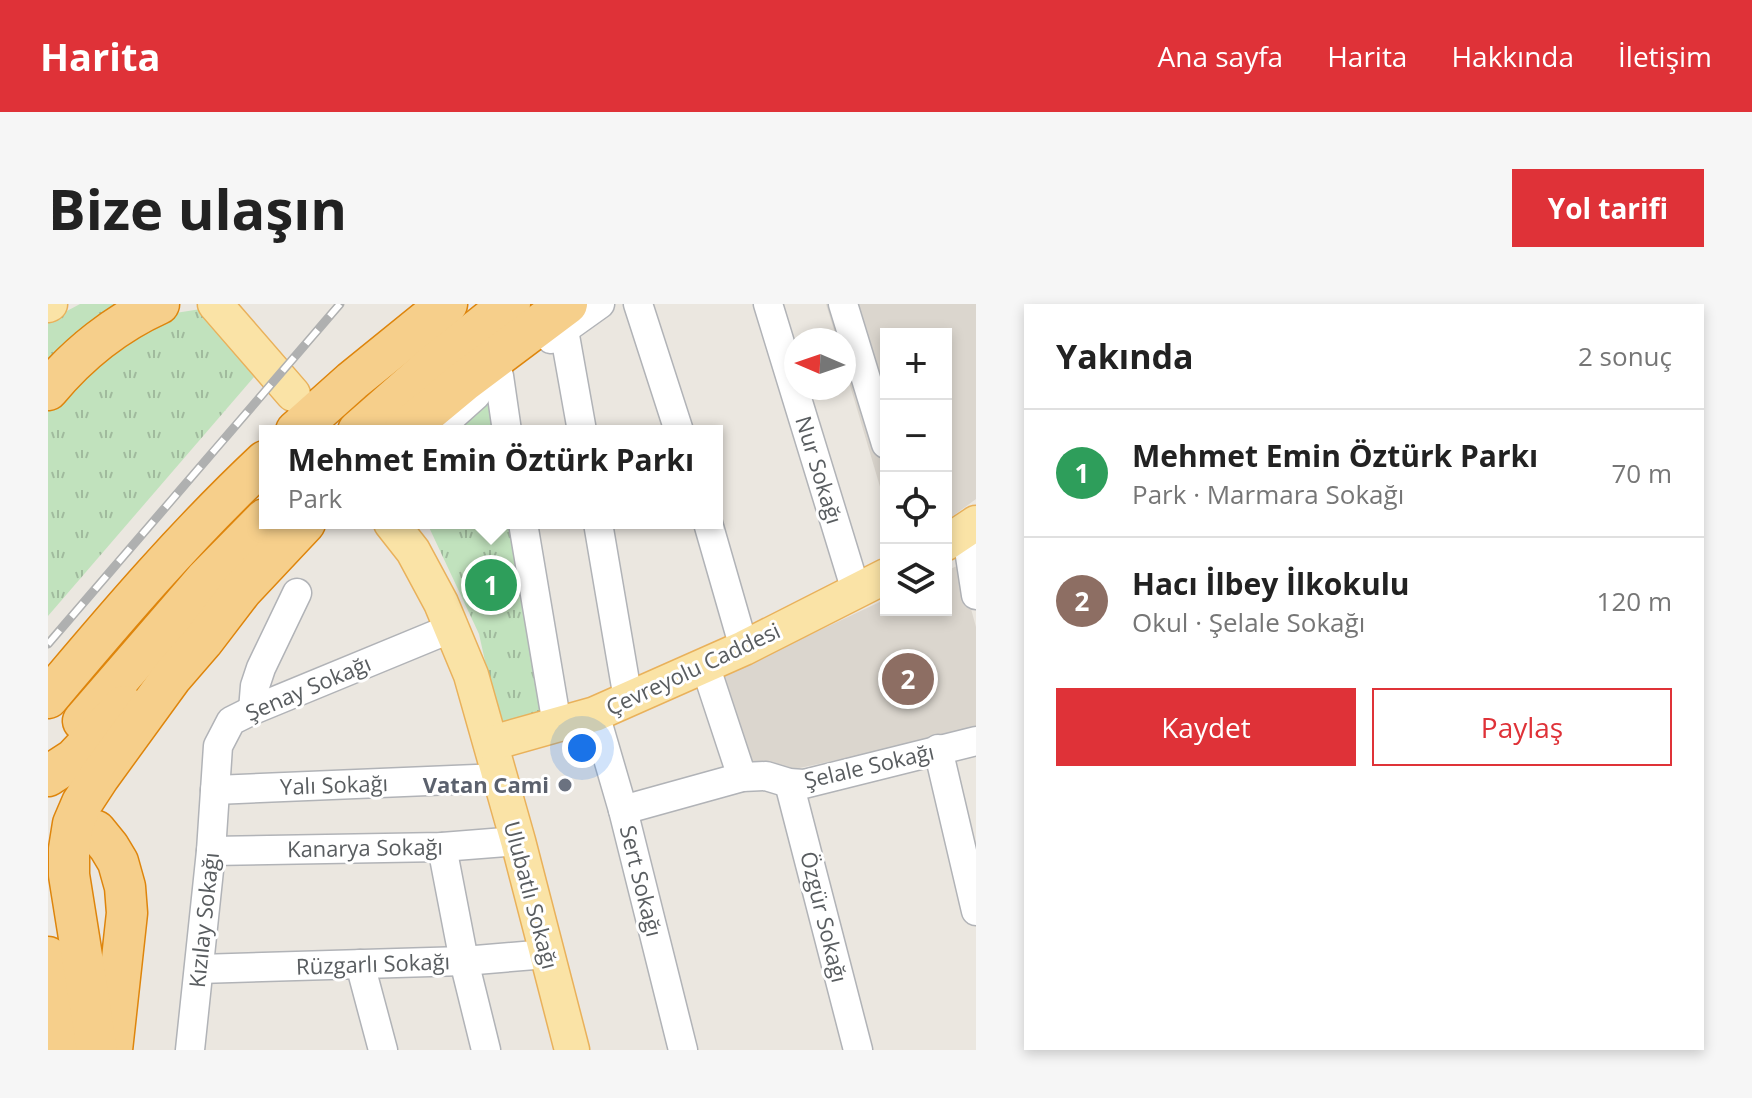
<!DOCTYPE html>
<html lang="tr">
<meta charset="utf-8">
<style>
body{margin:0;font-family:"Open Sans",sans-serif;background:#f6f6f6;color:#222}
.controls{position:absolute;right:24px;top:24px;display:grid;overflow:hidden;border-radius:0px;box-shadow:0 4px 12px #0003}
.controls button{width:72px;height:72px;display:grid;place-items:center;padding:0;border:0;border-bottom:2px solid #e0e0e0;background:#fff;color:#222;font:40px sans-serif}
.compass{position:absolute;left:736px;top:24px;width:72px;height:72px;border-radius:50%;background:#fff;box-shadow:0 4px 12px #0003;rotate:272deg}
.you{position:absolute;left:534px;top:444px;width:28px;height:28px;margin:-20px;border:6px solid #fff;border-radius:50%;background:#1a73e8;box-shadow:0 0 0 12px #1a73e833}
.badge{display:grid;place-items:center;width:52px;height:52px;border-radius:50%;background:#df3238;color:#fff;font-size:26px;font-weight:700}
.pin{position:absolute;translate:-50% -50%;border:4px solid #fff;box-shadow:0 2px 8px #0006}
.popup{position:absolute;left:211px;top:121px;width:464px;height:104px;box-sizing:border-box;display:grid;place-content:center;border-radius:0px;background:#fff;filter:drop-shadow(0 2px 6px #0005);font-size:26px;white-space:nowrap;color:#767676}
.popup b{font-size:30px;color:#222}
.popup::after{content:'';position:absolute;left:50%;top:100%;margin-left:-16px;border:16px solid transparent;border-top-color:#fff}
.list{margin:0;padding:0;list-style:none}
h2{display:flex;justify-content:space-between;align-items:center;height:104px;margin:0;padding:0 32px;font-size:34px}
h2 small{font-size:26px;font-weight:400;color:#767676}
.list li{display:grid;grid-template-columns:52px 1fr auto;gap:24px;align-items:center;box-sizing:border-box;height:128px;padding:0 32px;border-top:2px solid #e0e0e0}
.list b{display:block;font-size:30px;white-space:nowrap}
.list p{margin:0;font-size:26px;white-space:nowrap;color:#767676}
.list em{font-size:26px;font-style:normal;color:#767676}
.actions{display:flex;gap:16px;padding:24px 32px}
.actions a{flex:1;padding:18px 0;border:2px solid #df3238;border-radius:0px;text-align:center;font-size:28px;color:#df3238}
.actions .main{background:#df3238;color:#fff}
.icon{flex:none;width:44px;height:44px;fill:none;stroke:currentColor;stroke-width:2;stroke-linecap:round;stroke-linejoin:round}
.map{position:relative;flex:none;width:928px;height:746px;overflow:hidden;border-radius:0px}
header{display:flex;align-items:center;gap:48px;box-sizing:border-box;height:112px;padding:0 40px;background:#df3238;color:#fff}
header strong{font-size:38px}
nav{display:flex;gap:44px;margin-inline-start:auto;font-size:28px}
.intro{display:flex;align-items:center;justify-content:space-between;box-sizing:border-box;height:192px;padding:0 48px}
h1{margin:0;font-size:56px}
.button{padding:20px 36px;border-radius:0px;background:#df3238;color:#fff;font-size:28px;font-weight:700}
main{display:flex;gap:48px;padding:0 48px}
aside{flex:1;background:#fff;border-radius:0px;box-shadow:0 4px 12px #0003}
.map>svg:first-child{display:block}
.education{fill:#dbd6ce}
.grass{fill:url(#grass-tufts)}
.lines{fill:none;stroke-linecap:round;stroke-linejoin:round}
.minor-casing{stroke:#b1b3b7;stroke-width:31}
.major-casing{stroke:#e9b15b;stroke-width:37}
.highway-casing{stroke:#de850c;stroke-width:43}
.minor{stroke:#fff;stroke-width:28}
.major{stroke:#fae3a6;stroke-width:34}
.highway{stroke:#f6cf8b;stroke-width:40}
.rail-casing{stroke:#afb0b0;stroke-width:9}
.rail{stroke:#fff;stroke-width:6;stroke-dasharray:18;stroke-linecap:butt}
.worship-dot{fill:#6b7280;stroke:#fff;stroke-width:3}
.labels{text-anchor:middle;stroke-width:6;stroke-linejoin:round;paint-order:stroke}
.street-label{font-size:22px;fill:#595d60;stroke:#fff}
.worship-label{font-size:22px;font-weight:bold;fill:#5b616d;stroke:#fff;text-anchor:end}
</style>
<header>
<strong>Harita</strong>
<nav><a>Ana sayfa</a><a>Harita</a><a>Hakkında</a><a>İletişim</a></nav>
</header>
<div class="intro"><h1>Bize ulaşın</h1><a class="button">Yol tarifi</a></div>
<main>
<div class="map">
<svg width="928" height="746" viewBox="0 0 928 746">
<defs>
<pattern id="grass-tufts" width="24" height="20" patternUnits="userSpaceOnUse" patternTransform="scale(2)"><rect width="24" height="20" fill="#c1e2bd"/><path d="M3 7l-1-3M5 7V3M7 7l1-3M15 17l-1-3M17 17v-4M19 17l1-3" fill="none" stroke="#a0ba9d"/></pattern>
</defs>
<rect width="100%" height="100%" fill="#ebe7e0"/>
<g class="education">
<polygon points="778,0 928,0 928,195 898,217 898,30 838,30 838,203 796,61 796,36 789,36"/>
<polygon points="911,261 928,323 928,426 733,468 702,461 675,372 838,295 838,306 898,306 898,267"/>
</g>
<g class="grass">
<polygon points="32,0 87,0 0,68 0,17"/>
<polygon points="153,5 206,73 0,312 0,106 4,99 26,78 121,10"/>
<polygon points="447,89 453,127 403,127"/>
<polygon points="379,219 469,219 501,414 453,429 431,330"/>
</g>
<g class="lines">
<g class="minor-casing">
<g id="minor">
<polyline points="590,0 631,127"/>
<polyline points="720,0 808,287"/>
<polyline points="795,0 838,140"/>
<polyline points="516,26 534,127"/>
<polyline points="503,35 552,0"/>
<polyline points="451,72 459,127"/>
<polyline points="391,127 399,117 428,91"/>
<polyline points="475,219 509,421"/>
<polyline points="550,219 580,395"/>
<polyline points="660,219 696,344"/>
<polyline points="918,226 928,291"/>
<polyline points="657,361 694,473"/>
<polyline points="205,406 207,382 213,364 249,289"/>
<polyline points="547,410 575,506 635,746"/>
<polyline points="890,445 928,607"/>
<polyline points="741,479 810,746"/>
<polyline points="167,486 452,474"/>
<polyline points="575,506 694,473 718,472 741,479 756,480 928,437"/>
<polyline points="394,543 416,657 438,746"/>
<polyline points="163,547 394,543 470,537"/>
<polyline points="312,660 335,746"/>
<polyline points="151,665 416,657 499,650"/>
<polyline points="142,746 163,547 170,442 183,417 205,406 404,324"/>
</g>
</g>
<g class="major-casing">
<g id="major">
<polyline points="167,0 245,90"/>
<polyline points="0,1 2,0"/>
<polyline points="343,219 365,247 393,299 423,371 470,537 524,746"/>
<polyline points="898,239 928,219"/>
<polyline points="444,439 547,410 696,344 838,272"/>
</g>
</g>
<g class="highway-casing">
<g id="highway">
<path d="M0 86C30 50 69 19 111 0"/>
<polyline points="248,127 304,77 399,0"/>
<polyline points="310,127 383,63 462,0"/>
<polyline points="356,127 415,78 519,0"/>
<path d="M0 394C69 312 139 230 217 157"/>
<polyline points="35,417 157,276 217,215"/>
<polyline points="0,472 26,455 76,402"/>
<polyline points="48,527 61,543 70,558 77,583 79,609 64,746"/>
<polyline points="0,653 11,746"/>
<polyline points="49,746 21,571 21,545 25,520 34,499 51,473 123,374 155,337 194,286 257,219"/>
</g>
</g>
<use href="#minor" class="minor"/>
<use href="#major" class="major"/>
<use href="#highway" class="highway"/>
<g class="rail-casing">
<polyline id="rail" points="0,340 292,0"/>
</g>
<use href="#rail" class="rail"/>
</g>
<circle class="worship-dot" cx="517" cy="481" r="8"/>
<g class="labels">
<g class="street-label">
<text transform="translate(771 166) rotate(73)" y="8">Nur Sokağı</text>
<text transform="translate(645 365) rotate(-25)" y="8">Çevreyolu Caddesi</text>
<text transform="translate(260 384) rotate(-23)" y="8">Şenay Sokağı</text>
<text transform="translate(821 462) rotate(-13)" y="8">Şelale Sokağı</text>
<text transform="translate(286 481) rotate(-2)" y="8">Yalı Sokağı</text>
<text transform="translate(317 544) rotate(-1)" y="8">Kanarya Sokağı</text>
<text transform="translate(593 577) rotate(76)" y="8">Sert Sokağı</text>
<text transform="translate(483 591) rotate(75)" y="8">Ulubatlı Sokağı</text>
<text transform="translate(776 613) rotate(76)" y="8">Özgür Sokağı</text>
<text transform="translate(156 616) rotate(-84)" y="8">Kızılay Sokağı</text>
<text transform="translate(325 660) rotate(-2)" y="8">Rüzgarlı Sokağı</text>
</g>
<g class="worship-label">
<text x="501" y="489">Vatan Cami</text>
</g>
</g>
</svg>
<div class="controls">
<button>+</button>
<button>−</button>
<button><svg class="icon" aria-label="locate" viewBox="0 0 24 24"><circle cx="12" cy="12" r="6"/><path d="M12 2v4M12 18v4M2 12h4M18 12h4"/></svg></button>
<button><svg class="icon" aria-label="layers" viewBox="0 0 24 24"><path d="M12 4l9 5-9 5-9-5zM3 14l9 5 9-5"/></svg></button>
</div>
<svg class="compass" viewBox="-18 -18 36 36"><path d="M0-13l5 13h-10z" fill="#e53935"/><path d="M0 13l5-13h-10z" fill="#767676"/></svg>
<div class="you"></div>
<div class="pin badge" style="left:443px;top:281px;background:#2e9e5b">1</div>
<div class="popup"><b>Mehmet Emin Öztürk Parkı</b>Park</div>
<div class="pin badge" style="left:860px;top:375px;background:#8d6e63">2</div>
</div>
<aside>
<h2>Yakında<small>2 sonuç</small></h2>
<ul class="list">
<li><span class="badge" style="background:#2e9e5b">1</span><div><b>Mehmet Emin Öztürk Parkı</b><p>Park · Marmara Sokağı</p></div><em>70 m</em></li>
<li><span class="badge" style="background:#8d6e63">2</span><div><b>Hacı İlbey İlkokulu</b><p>Okul · Şelale Sokağı</p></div><em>120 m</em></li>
</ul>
<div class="actions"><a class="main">Kaydet</a><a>Paylaş</a></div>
</aside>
</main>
